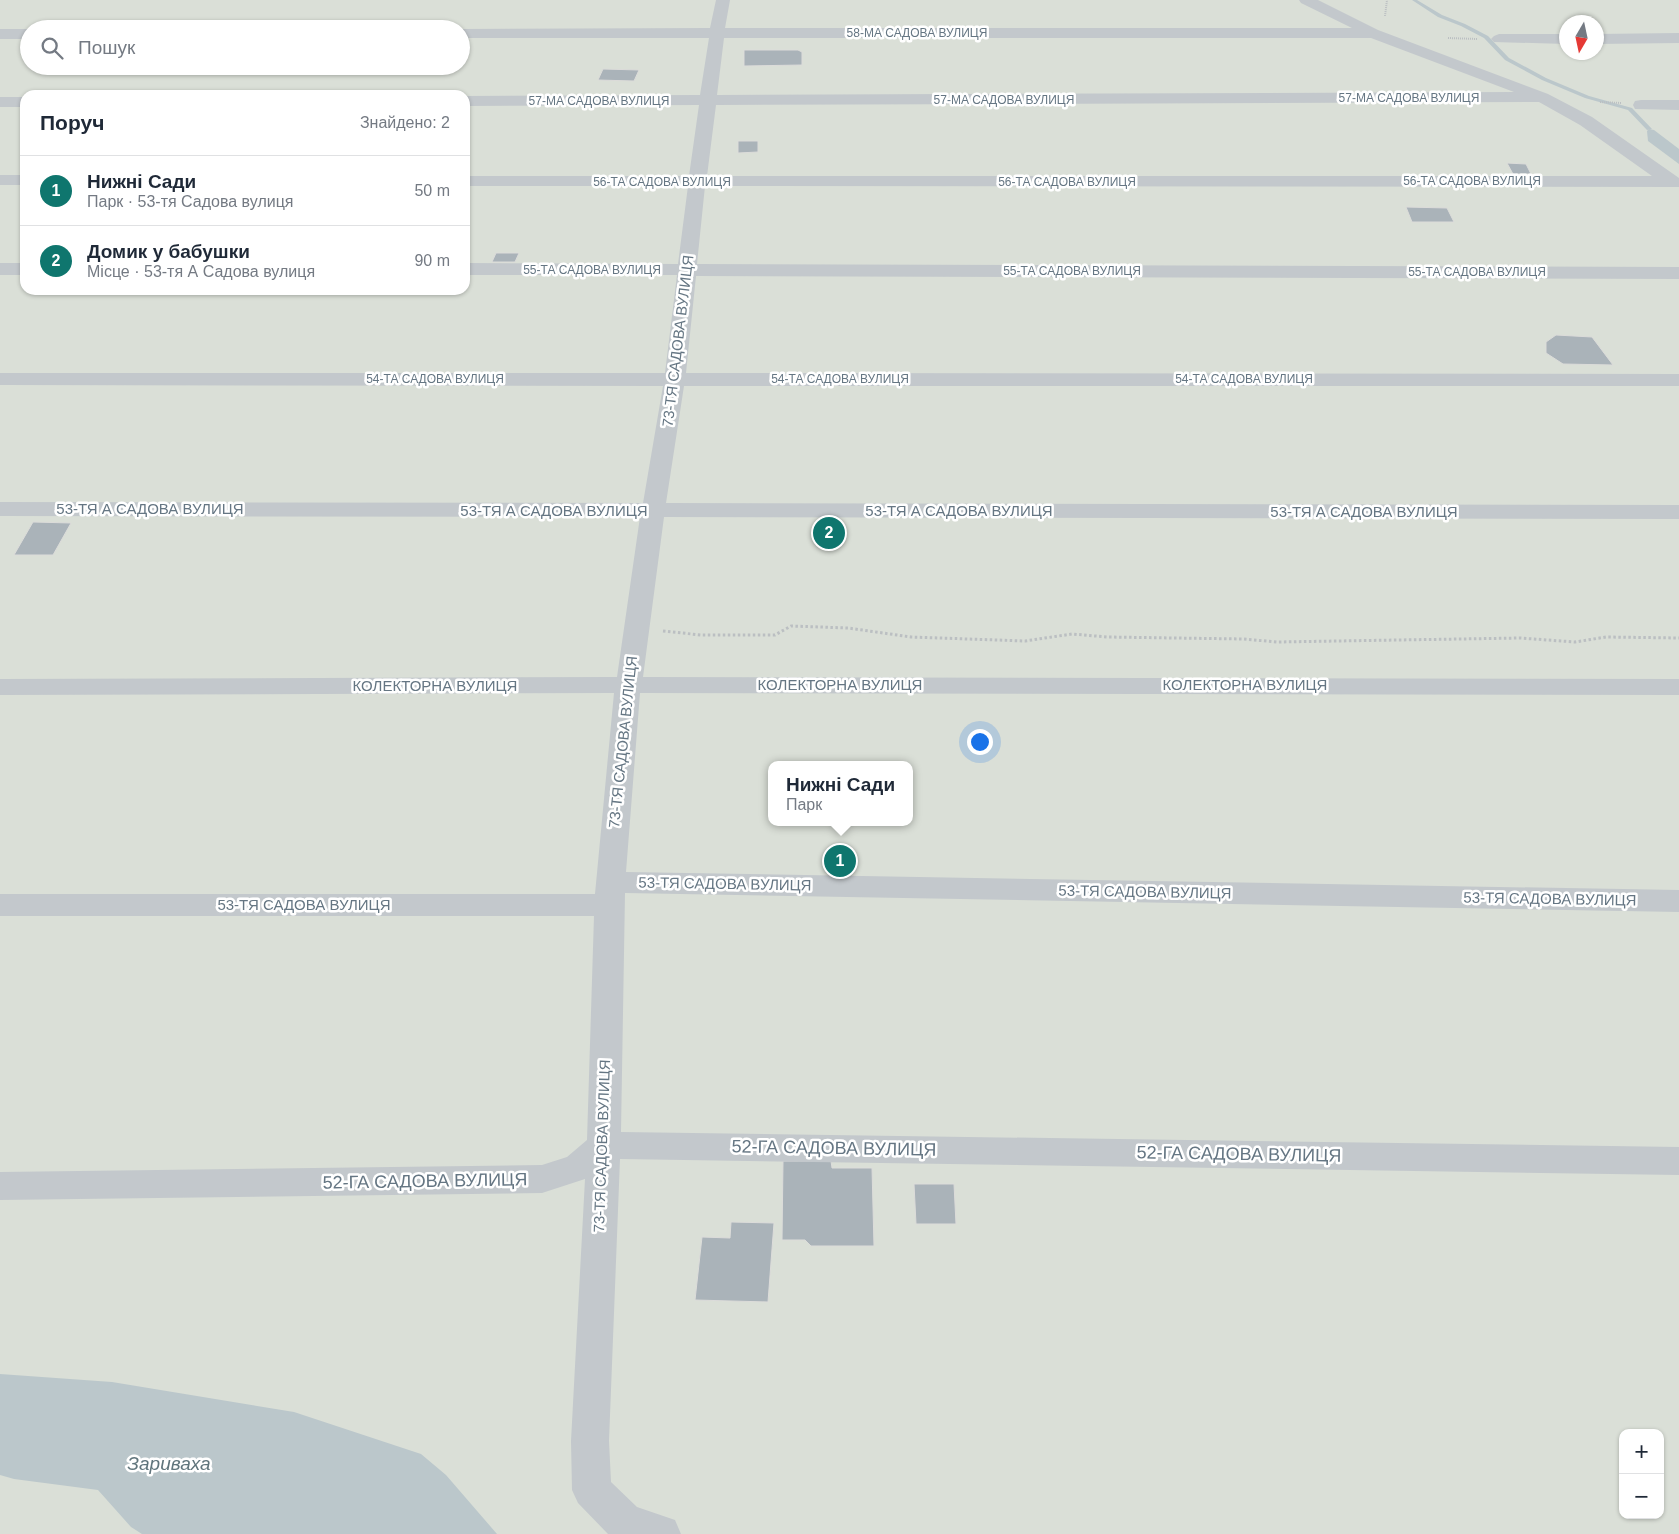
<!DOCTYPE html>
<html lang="uk">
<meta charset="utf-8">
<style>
body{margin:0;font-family:Arial,sans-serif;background:#f6f6f7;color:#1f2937}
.controls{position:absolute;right:15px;bottom:15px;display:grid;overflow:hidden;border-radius:10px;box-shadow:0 1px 4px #0004}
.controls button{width:45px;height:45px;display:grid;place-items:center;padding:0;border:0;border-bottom:1px solid #e0e1e3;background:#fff;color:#1f2937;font:25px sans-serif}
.compass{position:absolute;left:1559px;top:15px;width:45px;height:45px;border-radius:50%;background:#fff;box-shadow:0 1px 4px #0004;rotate:189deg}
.you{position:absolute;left:979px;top:741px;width:18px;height:18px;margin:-12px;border:4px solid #fff;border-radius:50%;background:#1a73e8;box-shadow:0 0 0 8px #1a73e833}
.badge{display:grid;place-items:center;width:32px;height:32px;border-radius:50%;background:#0f766e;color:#fff;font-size:16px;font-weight:700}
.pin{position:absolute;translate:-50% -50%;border:2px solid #fff;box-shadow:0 1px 5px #0006}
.popup{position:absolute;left:768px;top:761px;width:145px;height:65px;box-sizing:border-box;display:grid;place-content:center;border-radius:10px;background:#fff;filter:drop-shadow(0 1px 4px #0005);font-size:16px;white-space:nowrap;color:#747a83}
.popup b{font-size:19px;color:#1f2937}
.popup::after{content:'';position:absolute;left:50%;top:100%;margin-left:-10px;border:10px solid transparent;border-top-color:#fff}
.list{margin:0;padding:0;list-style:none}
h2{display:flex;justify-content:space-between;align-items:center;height:65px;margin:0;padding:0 20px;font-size:21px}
h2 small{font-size:16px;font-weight:400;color:#747a83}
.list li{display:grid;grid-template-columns:32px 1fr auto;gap:15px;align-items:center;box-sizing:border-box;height:70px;padding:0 20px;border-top:1px solid #e0e1e3}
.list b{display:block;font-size:19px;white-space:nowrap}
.list p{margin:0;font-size:16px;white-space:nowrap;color:#747a83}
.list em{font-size:16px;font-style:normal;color:#747a83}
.icon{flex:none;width:28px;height:28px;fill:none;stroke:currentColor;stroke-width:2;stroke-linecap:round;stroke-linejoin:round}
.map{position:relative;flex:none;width:1679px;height:1534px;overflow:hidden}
.search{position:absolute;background:#fff;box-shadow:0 1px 4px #0004;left:20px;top:20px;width:450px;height:55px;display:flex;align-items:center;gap:12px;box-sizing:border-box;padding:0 18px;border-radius:28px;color:#747a83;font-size:19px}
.panel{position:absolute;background:#fff;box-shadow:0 1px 4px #0004;left:20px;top:90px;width:450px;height:205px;border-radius:15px}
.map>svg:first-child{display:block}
.green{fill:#dadfd7;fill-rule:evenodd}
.water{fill:#bbc7cb}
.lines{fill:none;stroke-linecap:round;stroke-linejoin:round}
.stream{fill:#bbc7cb;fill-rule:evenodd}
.building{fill:#aab3b9;stroke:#dcdcda}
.path-far1{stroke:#bbbfc2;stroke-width:2;stroke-dasharray:1 1;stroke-linecap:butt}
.path{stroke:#bbbfc2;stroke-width:3;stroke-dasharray:2.5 2.5;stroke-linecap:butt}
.minor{fill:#c3c8cc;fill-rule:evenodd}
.labels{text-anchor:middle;stroke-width:5;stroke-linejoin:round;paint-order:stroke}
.far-street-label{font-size:12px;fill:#657683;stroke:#fff}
.street-label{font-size:15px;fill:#657683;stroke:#fff}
.near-street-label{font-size:18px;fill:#657683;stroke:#fff}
.near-water-label{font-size:19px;font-style:italic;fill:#60757c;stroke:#fff}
</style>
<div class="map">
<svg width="1679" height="1534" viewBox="0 0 1679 1534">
<rect width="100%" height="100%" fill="#fafaf8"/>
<path class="green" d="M0 0H1679V1534H0ZM1566 22H1596V52H1566ZM29 29H461V66H29ZM25 95H465V290H25ZM771 765H909V822H771ZM1623 1433H1660V1515H1623Z"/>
<g class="water">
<polygon points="1649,129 1654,130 1679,149 1679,164 1648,141 1647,131"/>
<polygon points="0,1374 112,1382 294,1412 421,1454 446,1475 497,1534 142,1534 131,1527 98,1490 14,1479 0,1475"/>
</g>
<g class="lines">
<polygon class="stream" points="1412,0 1417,0 1442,15 1465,24 1488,36 1509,58 1546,78 1589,96 1632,108 1652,129 1647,130 1628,110 1585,98 1542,80 1505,60 1484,38 1461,26 1438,17"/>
</g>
<g class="building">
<polygon points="744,50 798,50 802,52 802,65 744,66"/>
<polygon points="603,69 639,70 634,81 598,80"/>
<polygon points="738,141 758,141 758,152 738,153"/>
<polygon points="1507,163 1526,164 1531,174 1513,174"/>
<polygon points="1406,207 1447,208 1454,222 1412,222"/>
<polygon points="496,253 519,253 515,262 492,262"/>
<polygon points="1556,335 1592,337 1613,365 1563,364 1546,353 1546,342"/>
<polygon points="33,522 71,523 53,555 14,555"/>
<polygon points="820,524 837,525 837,541 821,541"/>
<polygon points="783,1161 831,1161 832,1168 872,1168 874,1246 811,1246 805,1240 782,1240"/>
<polygon points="914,1184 954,1184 956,1224 916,1224"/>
<polygon points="731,1222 774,1223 768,1302 695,1300 702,1237 730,1238"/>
</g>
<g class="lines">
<g class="path-far1">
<polyline points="1385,16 1387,0"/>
<polyline points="1448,38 1477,39"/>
<polyline points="1600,102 1621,103"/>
</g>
<polyline class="path" points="663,631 701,635 775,635 791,626 848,628 911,637 1025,641 1072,634 1107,637 1243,639 1277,642 1520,638 1575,642 1606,637 1679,638"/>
<g class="minor">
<path d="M716 0H730L725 28H1352L1301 3 1299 0H1318L1378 30 1548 94 1592 117 1679 178V187L705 186 697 264 1679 267V279L696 276 686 373 1679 374V386H684L666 503 1679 505V519L664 517 643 677 1679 679V695L640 693 626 872 1679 890V912L625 893 621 1132 1679 1147V1175L620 1159 609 1441 611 1482 637 1507 675 1520 681 1534H608L578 1503 572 1490 571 1441 585 1179 542 1193 0 1200V1172L542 1165 567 1157 587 1140 594 916H0V894H595L614 693 0 695V679L617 677 640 517 0 516V502L643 503 663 386 0 385V373H665L677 275H465V263L678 264 688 186H465V176H689L699 105 465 106V96L700 95 709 38H461V29H460L710 28ZM724 38H1371L1514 92 717 95ZM1539 102 1580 125 1652 176H707L716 105Z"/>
<rect x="0" y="29" width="29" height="10"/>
<polygon points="1679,33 1679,43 1596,44 1596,34"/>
<polygon points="1499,34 1566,34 1566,44 1494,42 1491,39 1494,36"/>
<rect x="0" y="97" width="25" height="10"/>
<polygon points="1641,100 1679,100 1679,110 1635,109 1633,105 1635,101"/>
<rect x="0" y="175" width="25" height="10"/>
<rect x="0" y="263" width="25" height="12"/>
</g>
</g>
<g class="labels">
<g class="far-street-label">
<text x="917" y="37">58-МА САДОВА ВУЛИЦЯ</text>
<text x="1409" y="102">57-МА САДОВА ВУЛИЦЯ</text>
<text x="1004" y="104">57-МА САДОВА ВУЛИЦЯ</text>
<text x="599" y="105">57-МА САДОВА ВУЛИЦЯ</text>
<text x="1472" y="185">56-ТА САДОВА ВУЛИЦЯ</text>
<text x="662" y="186">56-ТА САДОВА ВУЛИЦЯ</text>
<text x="1067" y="186">56-ТА САДОВА ВУЛИЦЯ</text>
<text x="592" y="274">55-ТА САДОВА ВУЛИЦЯ</text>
<text x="1072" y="275">55-ТА САДОВА ВУЛИЦЯ</text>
<text x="1477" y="276">55-ТА САДОВА ВУЛИЦЯ</text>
<text x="435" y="383">54-ТА САДОВА ВУЛИЦЯ</text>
<text x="840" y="383">54-ТА САДОВА ВУЛИЦЯ</text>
<text x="1244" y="383">54-ТА САДОВА ВУЛИЦЯ</text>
</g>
<g class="street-label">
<text transform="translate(678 341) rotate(-83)" y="5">73-ТЯ САДОВА ВУЛИЦЯ</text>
<text x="150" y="514">53-ТЯ А САДОВА ВУЛИЦЯ</text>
<text x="554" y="516">53-ТЯ А САДОВА ВУЛИЦЯ</text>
<text x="959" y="516">53-ТЯ А САДОВА ВУЛИЦЯ</text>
<text x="1364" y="517">53-ТЯ А САДОВА ВУЛИЦЯ</text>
<text x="840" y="690">КОЛЕКТОРНА ВУЛИЦЯ</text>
<text x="1245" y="690">КОЛЕКТОРНА ВУЛИЦЯ</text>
<text x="435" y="691">КОЛЕКТОРНА ВУЛИЦЯ</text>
<text transform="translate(623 742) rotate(-84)" y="5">73-ТЯ САДОВА ВУЛИЦЯ</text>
<text transform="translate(725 884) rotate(1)" y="5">53-ТЯ САДОВА ВУЛИЦЯ</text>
<text transform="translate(1145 892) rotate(1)" y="5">53-ТЯ САДОВА ВУЛИЦЯ</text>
<text transform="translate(1550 899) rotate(1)" y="5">53-ТЯ САДОВА ВУЛИЦЯ</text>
<text x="304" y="910">53-ТЯ САДОВА ВУЛИЦЯ</text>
<text transform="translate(602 1146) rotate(-88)" y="5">73-ТЯ САДОВА ВУЛИЦЯ</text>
</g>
<g class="near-street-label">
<text transform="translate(834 1148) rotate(1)" y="6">52-ГА САДОВА ВУЛИЦЯ</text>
<text transform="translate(1239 1154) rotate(1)" y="6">52-ГА САДОВА ВУЛИЦЯ</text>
<text transform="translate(425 1181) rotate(-1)" y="6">52-ГА САДОВА ВУЛИЦЯ</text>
</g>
<g class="near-water-label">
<text x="169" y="1470">Зариваха</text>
</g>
</g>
</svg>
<div class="controls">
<button>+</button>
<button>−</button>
</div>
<svg class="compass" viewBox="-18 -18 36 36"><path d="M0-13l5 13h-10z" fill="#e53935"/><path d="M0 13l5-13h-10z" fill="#747a83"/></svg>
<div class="you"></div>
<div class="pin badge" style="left:840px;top:861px">1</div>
<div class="popup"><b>Нижні Сади</b>Парк</div>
<div class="pin badge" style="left:829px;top:533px">2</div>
<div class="search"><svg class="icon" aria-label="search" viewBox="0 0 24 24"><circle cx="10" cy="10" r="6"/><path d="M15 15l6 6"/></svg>Пошук</div>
<section class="panel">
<h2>Поруч<small>Знайдено: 2</small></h2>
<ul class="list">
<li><span class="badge">1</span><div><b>Нижні Сади</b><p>Парк · 53-тя Садова вулиця</p></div><em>50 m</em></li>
<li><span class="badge">2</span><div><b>Домик у бабушки</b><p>Місце · 53-тя А Садова вулиця</p></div><em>90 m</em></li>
</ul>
</section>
</div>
